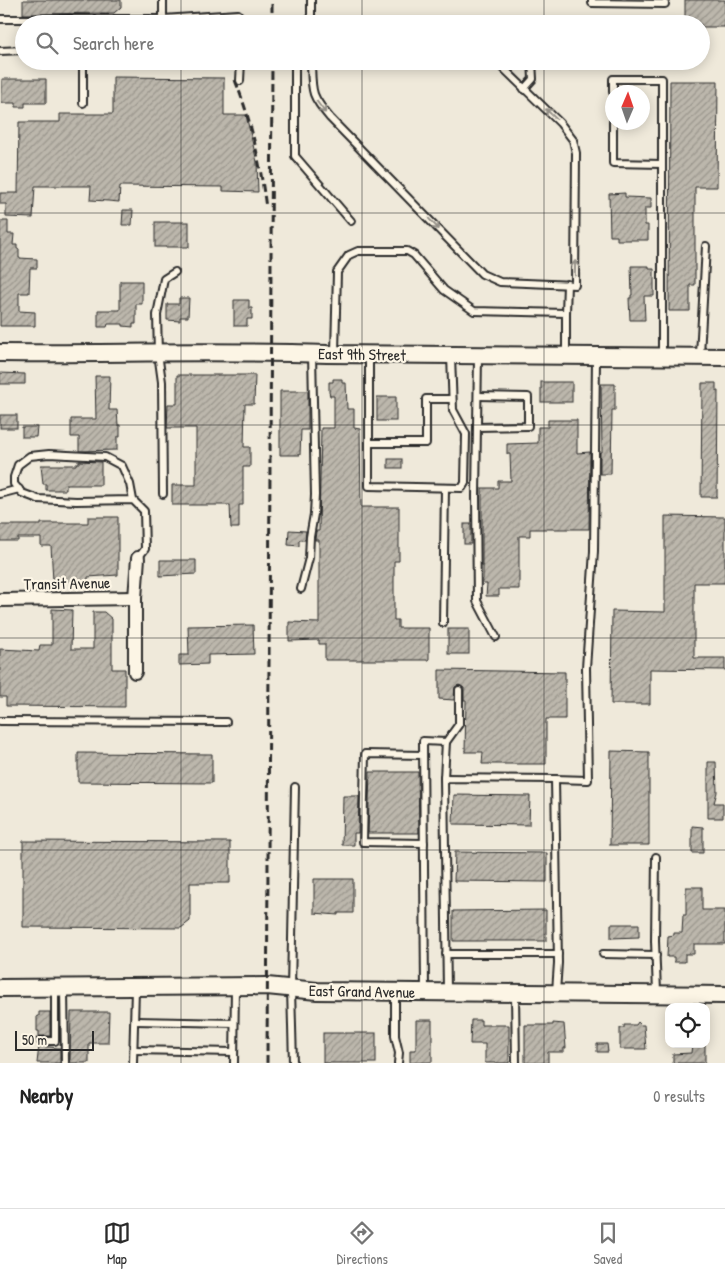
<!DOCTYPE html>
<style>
body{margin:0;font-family:"Patrick Hand",sans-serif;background:#f2f2f2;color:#222}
.controls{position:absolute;right:15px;bottom:15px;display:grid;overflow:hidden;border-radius:10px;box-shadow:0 2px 12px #0003}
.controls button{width:45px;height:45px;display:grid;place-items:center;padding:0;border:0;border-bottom:1px solid #e0e0e0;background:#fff;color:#222;font:25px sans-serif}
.compass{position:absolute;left:605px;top:85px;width:45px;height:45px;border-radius:50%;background:#fff;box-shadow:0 2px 12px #0003;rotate:2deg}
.scale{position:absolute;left:15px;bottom:12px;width:79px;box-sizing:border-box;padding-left:5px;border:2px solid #2b2b2b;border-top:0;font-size:14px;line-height:18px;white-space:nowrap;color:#2b2b2b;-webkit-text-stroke:4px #fcf5e5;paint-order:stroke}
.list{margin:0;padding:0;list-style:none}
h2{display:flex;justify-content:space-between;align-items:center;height:65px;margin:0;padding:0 20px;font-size:21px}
h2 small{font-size:16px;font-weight:400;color:#767676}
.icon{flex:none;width:28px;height:28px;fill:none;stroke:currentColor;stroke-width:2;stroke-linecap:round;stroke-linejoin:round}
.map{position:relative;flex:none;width:725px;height:1063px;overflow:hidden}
.search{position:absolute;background:#fff;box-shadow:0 2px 12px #0003;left:15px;right:15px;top:15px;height:55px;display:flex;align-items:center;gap:12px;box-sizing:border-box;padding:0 18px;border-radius:28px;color:#767676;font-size:19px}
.sheet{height:145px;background:#fff}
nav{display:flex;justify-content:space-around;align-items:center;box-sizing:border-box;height:70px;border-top:1px solid #e0e0e0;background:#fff;font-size:14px;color:#767676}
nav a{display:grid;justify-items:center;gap:2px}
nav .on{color:#2b2b2b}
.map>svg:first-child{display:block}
.building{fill:url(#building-hatch);stroke:#2b2b2b}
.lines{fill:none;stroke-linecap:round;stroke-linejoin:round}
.service-casing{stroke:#2b2b2b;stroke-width:10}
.minor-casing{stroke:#2b2b2b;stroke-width:16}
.tertiary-casing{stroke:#2b2b2b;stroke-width:20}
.service{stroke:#fcf5e5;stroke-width:6}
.minor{stroke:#fcf5e5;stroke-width:12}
.tertiary{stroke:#fcf5e5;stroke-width:16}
.rail{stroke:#2b2b2b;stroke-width:3;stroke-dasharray:8 4;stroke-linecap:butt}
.oneway{stroke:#949088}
.grid{fill:none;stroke:#2b2b2b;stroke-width:1;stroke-opacity:0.55}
.labels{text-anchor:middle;stroke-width:4.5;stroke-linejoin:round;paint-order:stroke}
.street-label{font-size:16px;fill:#2b2b2b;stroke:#fcf5e5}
</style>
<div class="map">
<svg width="725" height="1063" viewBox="0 0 725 1063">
<defs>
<pattern id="building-hatch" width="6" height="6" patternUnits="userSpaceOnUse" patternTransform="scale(1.25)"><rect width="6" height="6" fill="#bcb7ac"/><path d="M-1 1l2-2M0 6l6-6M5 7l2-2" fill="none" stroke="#99958c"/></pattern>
</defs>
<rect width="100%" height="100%" fill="#efe9da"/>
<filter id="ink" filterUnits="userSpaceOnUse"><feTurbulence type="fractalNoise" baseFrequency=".02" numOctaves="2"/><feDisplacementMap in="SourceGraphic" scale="10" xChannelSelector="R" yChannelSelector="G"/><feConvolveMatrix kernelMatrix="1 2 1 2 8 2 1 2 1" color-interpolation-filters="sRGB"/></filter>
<g filter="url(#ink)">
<g class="building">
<polygon points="23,0 121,0 121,7 114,13 23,14"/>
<polygon points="685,0 725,0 725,27 701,27 701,24 685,24"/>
<polygon points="113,77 224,78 224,115 246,115 257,162 258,192 223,191 223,187 120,186 119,202 108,201 90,200 91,186 35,186 33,218 6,217 6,204 0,204 0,193 18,193 19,122 60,122 60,114 113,114"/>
<polygon points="2,79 46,79 46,103 25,103 25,107 16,107 16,103 2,103"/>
<polygon points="670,81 718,81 717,187 695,187 695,285 690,285 690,311 669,311"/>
<polygon points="625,193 625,197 651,198 651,208 645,208 645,225 648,225 648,240 617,240 617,236 610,236 609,194"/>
<polygon points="123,210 133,210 132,225 122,225"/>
<polygon points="0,221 8,221 8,234 14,234 13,245 17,245 17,249 19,249 19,258 37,259 37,268 30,268 29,293 19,293 19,311 35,312 35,326 0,326"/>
<rect x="155" y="222" width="34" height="25"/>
<polygon points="631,266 649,266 649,269 654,269 654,296 644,296 645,320 630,320 629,298 631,298 631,295 632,295"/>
<polygon points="120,281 142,281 142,304 136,304 136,324 133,324 133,327 123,326 123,324 108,324 107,327 98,327 98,310 120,310"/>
<polygon points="179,298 189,298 188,317 180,317 180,321 167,320 167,304 179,304"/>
<polygon points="234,300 249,300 249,308 252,308 252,319 247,319 247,326 234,326"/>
<polygon points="0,373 25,374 25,384 0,384"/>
<polygon points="177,375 255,375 254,404 245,404 244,447 250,447 250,467 243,467 243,505 239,505 239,528 231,528 230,505 172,505 172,485 196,485 196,428 167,428 168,404 177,404"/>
<polygon points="95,376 110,376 109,410 117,410 118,425 120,425 120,437 117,437 117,450 79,451 79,437 71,437 71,419 96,419"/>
<polygon points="333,379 342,379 342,383 346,383 347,409 354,409 354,428 360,429 361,507 399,507 399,561 394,561 394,620 398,620 398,628 429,628 429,660 325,660 325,644 319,644 319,640 289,641 289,622 319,623 319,540 315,540 316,531 319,531 321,428 334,428 334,396 330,396 329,392 329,382 333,382"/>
<rect x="541" y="382" width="31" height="20"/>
<polygon points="702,383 716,383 716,391 718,391 717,497 701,497"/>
<polygon points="601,384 615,384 615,410 612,410 611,474 600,474 600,452 602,452"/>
<polygon points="280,391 308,391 308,430 301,430 300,455 280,455"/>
<rect x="377" y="397" width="19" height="24"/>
<rect x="0" y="415" width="17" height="13"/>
<polygon points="548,420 577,420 577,453 590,452 589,529 530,529 530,536 519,536 519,589 499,589 499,596 486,596 487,584 483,584 483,566 482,566 482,488 498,488 498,481 511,481 510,454 507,454 507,444 538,443 538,427 548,427"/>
<polygon points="22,427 37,427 36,437 22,437"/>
<rect x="388" y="459" width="14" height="9"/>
<polygon points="79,461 101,462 101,485 66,485 66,490 46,490 46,484 43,484 41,465 76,465 76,463 79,463"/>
<polygon points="665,516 725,517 725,583 694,583 694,658 725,658 725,670 650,669 650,704 611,704 612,611 665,612"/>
<polygon points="88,517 118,517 118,575 88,577 88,581 53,581 51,546 41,546 41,538 18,538 18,541 0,541 0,525 41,525 41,523 88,523"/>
<rect x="464" y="524" width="7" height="20"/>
<polygon points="289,530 306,531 305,540 299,540 299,546 288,545"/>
<polygon points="160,560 196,560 196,574 160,576"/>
<polygon points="52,609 72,610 71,649 93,649 93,612 104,612 112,619 112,669 125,669 125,707 6,706 6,697 0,697 0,649 39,651 40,645 52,645"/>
<polygon points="253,625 254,654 208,655 208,664 179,665 179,655 189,655 188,626"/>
<rect x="448" y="629" width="21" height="25"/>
<polygon points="439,670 565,672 565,719 546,719 546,764 482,764 483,752 465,752 466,700 464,700 464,688 459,685 455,687 454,700 439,699"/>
<polygon points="611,751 649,752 649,845 610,845"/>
<polygon points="78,753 212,754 212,783 78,782"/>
<polygon points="708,762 716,762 717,792 714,803 723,803 723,818 708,818"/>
<polygon points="370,772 418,772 419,833 368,833"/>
<polygon points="454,795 530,796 529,825 453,824"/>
<polygon points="343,796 359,796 358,833 354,833 354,845 342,845"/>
<polygon points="692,826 703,827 703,853 692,853"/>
<polygon points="23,841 230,842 230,883 190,883 190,921 181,928 23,927"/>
<polygon points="455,852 547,853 547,882 454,881"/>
<polygon points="314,879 353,879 353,913 338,913 338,915 314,913"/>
<polygon points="686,887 702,887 702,910 725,910 725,944 694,944 694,954 685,954 685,962 674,962 674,957 667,957 668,936 674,935 674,933 682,933 683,915 686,915"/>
<polygon points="546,910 546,941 453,941 453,911"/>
<polygon points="611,924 639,924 639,937 611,938"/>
<polygon points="39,1012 50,1012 50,1036 39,1036 39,1031 37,1031 37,1016 39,1016"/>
<polygon points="71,1012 109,1012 108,1043 89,1043 89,1063 70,1063"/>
<polygon points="416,1020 432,1020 432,1062 410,1063 410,1050 416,1050"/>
<polygon points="471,1020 481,1020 481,1025 509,1025 509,1063 485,1063 485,1044 470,1044"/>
<polygon points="638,1022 641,1025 644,1025 646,1049 620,1049 620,1028 624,1028 624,1025 636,1025"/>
<polygon points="553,1023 564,1024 566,1048 564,1048 564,1052 548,1052 548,1063 525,1063 525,1025 553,1025"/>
<rect x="323" y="1033" width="53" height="30"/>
<polygon points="597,1044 607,1044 608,1052 597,1052"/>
<polygon points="692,1044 705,1044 705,1063 673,1063 673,1054 691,1053"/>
<polygon points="39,1046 60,1048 60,1063 37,1063"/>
</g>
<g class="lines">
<g class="service-casing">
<g id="service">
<polyline points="163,0 163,19 238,14"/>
<polyline points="592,0 592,3 665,4"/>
<polyline points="0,19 163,19"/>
<polyline points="311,24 311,0"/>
<polyline points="0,51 24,50"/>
<polyline points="295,61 295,156 351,221"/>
<path d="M311 61C312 92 310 94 330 118L482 274 500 282 575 285 576 153 573 140 560 123 496 61"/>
<polyline points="240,81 241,61"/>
<polyline points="524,89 533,79 532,61"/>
<polyline points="613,92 613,79 662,79 662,355"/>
<polyline points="83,103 83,61"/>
<polyline points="613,122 613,163 662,164"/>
<polyline points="566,313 567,284"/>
<polyline points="335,352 337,272 349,255 358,251 407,251 414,255 444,290 474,311 566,313 566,354"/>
<polyline points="700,355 706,246"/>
<polyline points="369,356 369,486 462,488 465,483 466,434 453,410 451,356"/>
<polyline points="478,356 476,496 477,601 496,637"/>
<polyline points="477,427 528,426 528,397 478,396"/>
<polyline points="369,443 426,443 426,399 452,399"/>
<polyline points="0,494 19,489"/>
<polyline points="163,494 162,382 158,353 157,315 164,279 175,272"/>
<polyline points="133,500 76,501 38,499 22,493 14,484 14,477 18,465 30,456 49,454 105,457 122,466 130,484 133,500 144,511 145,549 138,558"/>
<polyline points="301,589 309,558 310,537 314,514 315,495 312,354"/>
<polyline points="443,623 445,488"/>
<polyline points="0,721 226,722"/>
<polyline points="446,742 459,724 459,690"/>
<polyline points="423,755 365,754 363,842 424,843"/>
<polyline points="555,779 588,780 586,668 594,551 596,357"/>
<polyline points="656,857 655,941 657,992"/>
<polyline points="446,954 558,954"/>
<polyline points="603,954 656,955"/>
<polyline points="64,989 65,1063"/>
<polyline points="425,991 423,741 446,742 444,778"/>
<polyline points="447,991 444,778 555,779 558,963 556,992"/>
<polyline points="395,993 395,1036 399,1053 398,1063"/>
<polyline points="515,994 516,1063"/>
<polyline points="135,1021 234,1023"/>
<polyline points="40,1041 55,1041 55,989"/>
<polyline points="134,1050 234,1052"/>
<polyline points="133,1063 135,989"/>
<polyline points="234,1063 235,987"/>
<polyline points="293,1063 291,989 295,787"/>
</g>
</g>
<g class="minor-casing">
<g id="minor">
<polyline points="0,600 135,598"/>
<polyline points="135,672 135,598 138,558"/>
</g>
</g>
<g class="tertiary-casing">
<g id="tertiary">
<path d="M0 353C109 354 218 350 327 354L725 357"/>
<polyline points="0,988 267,986 317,991 725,995"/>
</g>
</g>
<use href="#service" class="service"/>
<use href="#minor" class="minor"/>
<use href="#tertiary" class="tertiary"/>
<g class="rail">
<polyline points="272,24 272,0"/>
<path d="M235 80C252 123 260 162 266 208"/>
<polyline points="267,1063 272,61"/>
</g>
</g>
<defs><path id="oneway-shaft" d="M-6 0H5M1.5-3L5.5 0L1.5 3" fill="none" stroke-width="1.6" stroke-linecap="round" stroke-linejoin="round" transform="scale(1.25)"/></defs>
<g class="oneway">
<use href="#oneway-shaft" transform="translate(321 107) rotate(53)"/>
<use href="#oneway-shaft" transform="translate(551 114) rotate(-137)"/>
<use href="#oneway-shaft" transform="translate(434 224) rotate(46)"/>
<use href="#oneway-shaft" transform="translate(575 268) rotate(-89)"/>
</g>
</g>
<path class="grid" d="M181 0V24M362 0V24M544 0V24M181 61V1063M362 61V1063M544 61V1063M0 213H725M0 425H725M0 638H725M0 850H725"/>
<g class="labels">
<g class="street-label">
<text transform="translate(362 354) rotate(1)" y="6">East 9th Street</text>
<text transform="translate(67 583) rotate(-1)" y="6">Transit Avenue</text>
<text transform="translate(362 991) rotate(1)" y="6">East Grand Avenue</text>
</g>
</g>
</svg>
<div class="controls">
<button><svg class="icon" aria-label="locate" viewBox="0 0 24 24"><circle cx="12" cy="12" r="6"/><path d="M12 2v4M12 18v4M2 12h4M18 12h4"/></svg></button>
</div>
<svg class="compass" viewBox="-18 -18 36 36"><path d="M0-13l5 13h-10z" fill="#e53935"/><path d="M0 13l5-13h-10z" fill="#767676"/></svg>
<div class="scale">50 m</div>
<div class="search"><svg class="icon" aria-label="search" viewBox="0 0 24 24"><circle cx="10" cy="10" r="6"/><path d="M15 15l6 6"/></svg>Search here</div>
</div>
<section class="sheet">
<h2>Nearby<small>0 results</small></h2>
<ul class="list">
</ul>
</section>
<nav>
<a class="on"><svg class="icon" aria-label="map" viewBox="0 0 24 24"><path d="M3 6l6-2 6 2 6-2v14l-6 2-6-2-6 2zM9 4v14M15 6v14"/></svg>Map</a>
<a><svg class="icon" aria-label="directions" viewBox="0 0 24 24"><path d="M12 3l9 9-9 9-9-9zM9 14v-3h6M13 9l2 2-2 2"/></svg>Directions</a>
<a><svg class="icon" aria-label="saved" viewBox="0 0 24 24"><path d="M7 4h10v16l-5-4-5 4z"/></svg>Saved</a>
</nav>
